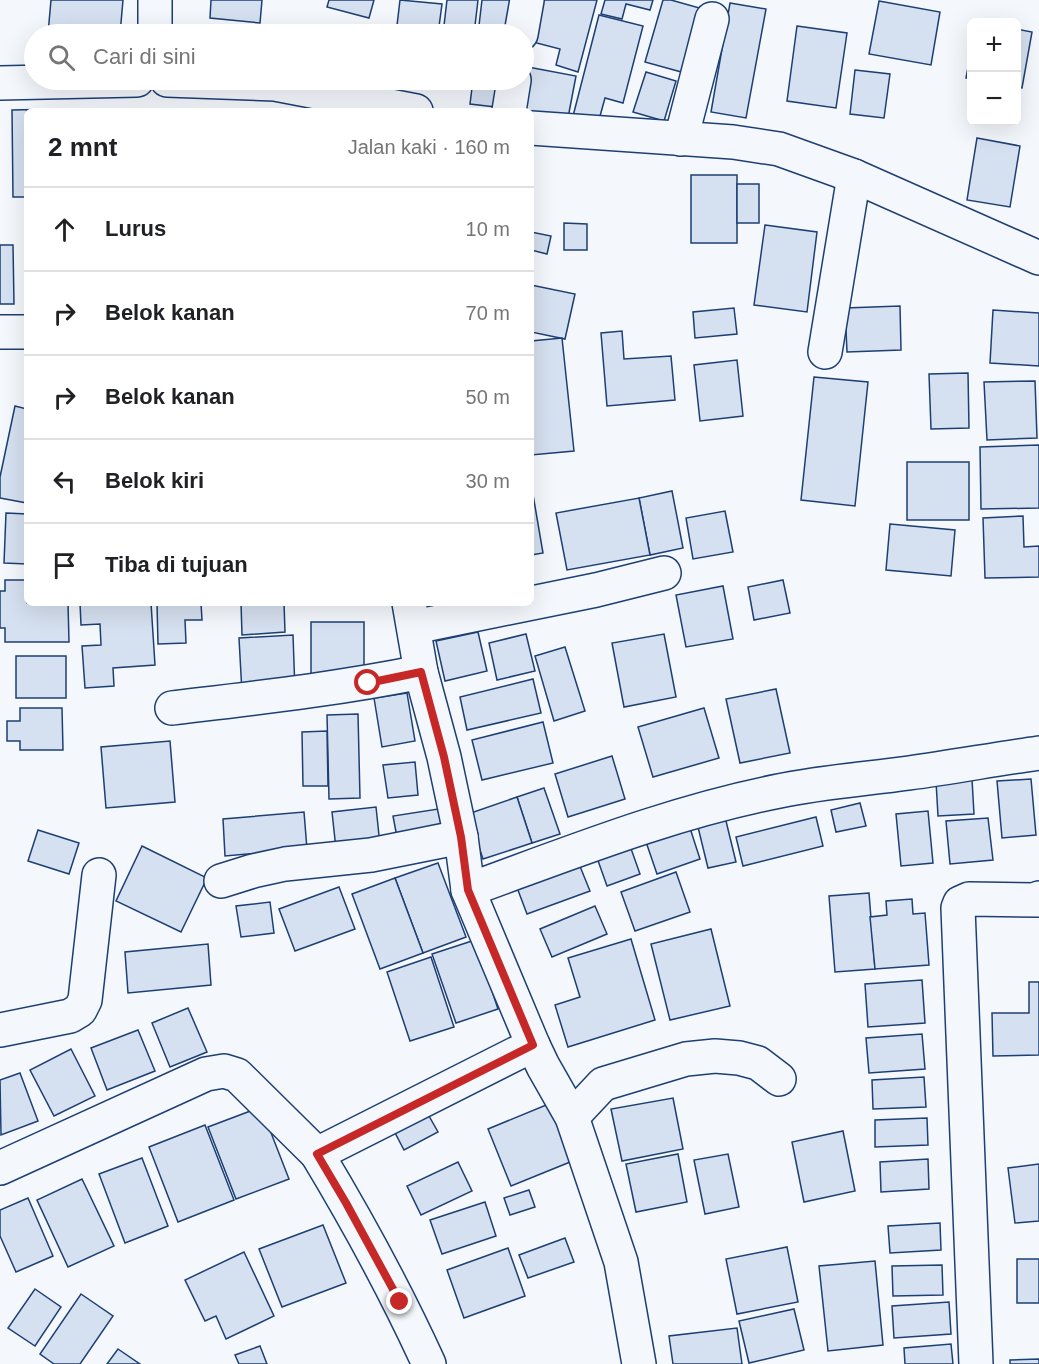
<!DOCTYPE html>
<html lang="id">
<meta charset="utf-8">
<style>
body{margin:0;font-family:Helvetica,sans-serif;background:#f6f6f6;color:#202124}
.controls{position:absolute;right:18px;top:18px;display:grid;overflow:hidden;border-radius:9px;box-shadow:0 6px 24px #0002}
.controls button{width:54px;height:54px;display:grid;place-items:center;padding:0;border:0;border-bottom:2px solid #e0e0e0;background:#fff;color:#202124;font:30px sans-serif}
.stop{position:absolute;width:18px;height:18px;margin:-14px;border:4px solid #c62828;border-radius:50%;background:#fff}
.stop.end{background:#c62828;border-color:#fff;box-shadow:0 2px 6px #0008}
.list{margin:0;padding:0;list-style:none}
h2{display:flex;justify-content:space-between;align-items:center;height:78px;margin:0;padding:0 24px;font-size:26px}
h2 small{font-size:20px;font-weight:400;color:#757577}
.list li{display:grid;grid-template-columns:39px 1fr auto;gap:18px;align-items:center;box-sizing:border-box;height:84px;padding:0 24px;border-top:2px solid #e0e0e0}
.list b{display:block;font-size:22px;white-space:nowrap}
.list em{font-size:20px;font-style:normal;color:#757577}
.icon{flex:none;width:33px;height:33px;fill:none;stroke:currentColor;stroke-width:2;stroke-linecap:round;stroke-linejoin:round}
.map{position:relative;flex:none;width:1039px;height:1364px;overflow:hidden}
.search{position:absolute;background:#fff;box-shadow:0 6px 24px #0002;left:24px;top:24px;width:510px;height:66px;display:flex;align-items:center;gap:15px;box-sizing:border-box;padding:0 21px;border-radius:33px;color:#757577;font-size:22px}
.panel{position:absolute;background:#fff;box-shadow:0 6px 24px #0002;left:24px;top:108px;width:510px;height:498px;border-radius:9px}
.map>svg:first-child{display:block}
.building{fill:#d5e0f0;stroke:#1d3f73;stroke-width:1.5}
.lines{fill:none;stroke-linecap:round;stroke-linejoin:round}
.minor-casing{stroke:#1d3f73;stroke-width:36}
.minor{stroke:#f4f7fb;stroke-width:33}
.route{stroke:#c62828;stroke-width:8}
</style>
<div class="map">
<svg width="1039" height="1364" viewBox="0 0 1039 1364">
<rect width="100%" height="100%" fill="#f4f7fb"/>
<g class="building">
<polygon points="51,0 123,0 120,34 48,34"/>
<polygon points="211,0 262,0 260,23 210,18"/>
<polygon points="329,0 374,0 369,18 327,7"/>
<polygon points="400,0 442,4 438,34 396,34"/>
<polygon points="447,0 478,0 474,34 443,34"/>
<polygon points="482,0 516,0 513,34 478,34"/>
<polygon points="540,0 597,0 578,72 556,65 560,49 529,41"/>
<polygon points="605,0 653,0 650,10 626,4 622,19 601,14"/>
<polygon points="663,0 671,0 703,9 685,73 645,62"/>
<polygon points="879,1 940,12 931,65 869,54"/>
<polygon points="730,3 766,9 746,118 711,112"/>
<polygon points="599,15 643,26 623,103 605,98 597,127 572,120"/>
<polygon points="797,26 847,33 836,108 787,101"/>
<polygon points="1016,29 1032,32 1022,88 1016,87"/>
<polygon points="972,47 972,79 966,78"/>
<polygon points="528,67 576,76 567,123 531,116 531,111 519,111"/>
<polygon points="855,70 890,74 884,118 850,114"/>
<polygon points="646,72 676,81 664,121 633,112"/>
<polygon points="391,80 433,80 432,89 390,85"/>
<polygon points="438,80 469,80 469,83"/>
<polygon points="473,80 508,80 504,108 470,104"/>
<polygon points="59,109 59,111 27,111 27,197 13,197 12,110"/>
<polygon points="977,138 1020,146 1010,207 967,200"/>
<rect x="691" y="175" width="46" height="68"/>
<rect x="737" y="184" width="22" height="39"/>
<polygon points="564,223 587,224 587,250 564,250"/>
<polygon points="765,225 817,232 807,312 754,305"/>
<polygon points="531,232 551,236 547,254 531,250"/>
<polygon points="0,245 13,245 14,304 0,304"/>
<polygon points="531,285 575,294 565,339 531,332"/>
<polygon points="900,306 901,350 847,352 845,308"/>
<polygon points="734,308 737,334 695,338 693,312"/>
<polygon points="993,310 1039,313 1039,366 990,363"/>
<polygon points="622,331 624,359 671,356 675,400 607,406 601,333"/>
<polygon points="562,338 574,451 531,455 531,341"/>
<polygon points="737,360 743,416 700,421 694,365"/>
<polygon points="968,373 969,428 931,429 929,374"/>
<polygon points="814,377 868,382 855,506 801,500"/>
<polygon points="1035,381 1037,438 987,440 984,382"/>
<polygon points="15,406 27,409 27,503 0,498 0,477"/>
<polygon points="1039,445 1039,508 981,509 980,447"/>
<rect x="907" y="462" width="62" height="58"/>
<polygon points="531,483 543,553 531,555"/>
<polygon points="672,491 683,548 650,555 639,498"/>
<polygon points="639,498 650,555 567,570 556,513"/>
<polygon points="725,511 733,552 693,559 686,518"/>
<polygon points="6,513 27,514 27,564 4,563"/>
<polygon points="1023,516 1024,547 1039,546 1039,577 985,578 983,518"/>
<polygon points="890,524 955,530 951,576 886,570"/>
<polygon points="5,580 27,580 27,603 68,603 69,642 5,642 5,628 0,628 0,591 5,591"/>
<polygon points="783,580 790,613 754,620 748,587"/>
<polygon points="723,586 733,639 686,647 676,595"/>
<polygon points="80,603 151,603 155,665 113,668 114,686 85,688 82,646 101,645 100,624 81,625"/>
<polygon points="157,603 201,603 202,620 185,620 186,643 158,644"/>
<polygon points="241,603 284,603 285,632 242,635"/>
<rect x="311" y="622" width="53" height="67"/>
<polygon points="478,632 487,671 445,681 436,641"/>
<polygon points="526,634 535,671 497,680 489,643"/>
<polygon points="664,634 676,697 624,707 612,643"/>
<polygon points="293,635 295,691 242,693 239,638"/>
<polygon points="565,647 585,711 554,721 535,656"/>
<rect x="16" y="656" width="50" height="42"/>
<polygon points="533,679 541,713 467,730 460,697"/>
<polygon points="776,689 790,753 740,763 726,699"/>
<polygon points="407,693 415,741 382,747 374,698"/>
<polygon points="20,708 62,708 63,750 20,750 20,741 7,741 7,721 20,721"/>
<polygon points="704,708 719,758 653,777 638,727"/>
<polygon points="358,714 360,798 329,799 327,715"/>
<polygon points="543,722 553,763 482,780 472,740"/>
<polygon points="327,731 328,786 303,786 302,732"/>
<polygon points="170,741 175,802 106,808 101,747"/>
<polygon points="612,756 625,799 568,817 555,774"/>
<polygon points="415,762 418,795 388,798 383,765"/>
<polygon points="972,779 974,814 938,816 936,781"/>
<polygon points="1031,779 1036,835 1002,838 997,781"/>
<polygon points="544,788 560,834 532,843 517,797"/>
<polygon points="517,797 532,843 483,859 468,814"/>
<polygon points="860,803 866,826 836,832 831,810"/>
<polygon points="376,807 380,845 336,849 332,812"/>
<polygon points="438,809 444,839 399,848 393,816"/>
<polygon points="928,811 933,863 901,866 896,814"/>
<polygon points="304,812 307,849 225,856 223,819"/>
<polygon points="725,817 736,862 708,868 697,823"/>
<polygon points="816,817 823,846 743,866 736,837"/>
<polygon points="988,818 993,860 950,864 946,821"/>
<polygon points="689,825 700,859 657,874 645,839"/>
<polygon points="38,830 79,843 69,874 28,861"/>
<polygon points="629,843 640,874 607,886 596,855"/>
<polygon points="142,846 207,878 181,932 116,901"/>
<polygon points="575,854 590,891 527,914 513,877"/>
<polygon points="438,863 466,937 423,953 395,878"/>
<polygon points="676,872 690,912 635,931 621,892"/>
<polygon points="395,878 423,953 380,969 352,894"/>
<polygon points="339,887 355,929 295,951 279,909"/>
<polygon points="869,893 875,969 835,972 829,896"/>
<polygon points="912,899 913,914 925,913 929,965 875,969 870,917 887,915 886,901"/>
<polygon points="270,902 274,933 241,937 236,906"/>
<polygon points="595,906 607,934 552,957 540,929"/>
<polygon points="711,929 730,1006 670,1020 651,944"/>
<polygon points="631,939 655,1020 568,1047 555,1005 580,997 568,958"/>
<polygon points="475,940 498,1009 456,1023 432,954"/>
<polygon points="208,944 211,985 128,993 125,952"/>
<polygon points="431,957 454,1027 410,1041 387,972"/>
<polygon points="922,980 925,1023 868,1027 865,984"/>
<polygon points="1029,982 1039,982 1039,1055 993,1056 992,1013 1029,1013"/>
<polygon points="188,1008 207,1052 170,1067 152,1023"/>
<polygon points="138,1030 155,1071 107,1090 91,1048"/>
<polygon points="922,1034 925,1069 869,1073 866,1038"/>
<polygon points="71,1049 95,1096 54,1116 30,1070"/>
<polygon points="20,1073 38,1121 1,1135 0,1080"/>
<polygon points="924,1077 926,1107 873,1109 872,1080"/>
<polygon points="673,1098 683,1149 622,1161 611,1109"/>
<polygon points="551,1103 575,1160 511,1186 488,1129"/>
<polygon points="261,1107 289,1179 236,1199 208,1127"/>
<polygon points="425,1109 438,1132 404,1150 392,1127"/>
<polygon points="927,1118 928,1145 875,1147 875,1120"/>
<polygon points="205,1125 234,1200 178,1222 149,1147"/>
<polygon points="843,1131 855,1191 804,1202 792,1142"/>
<polygon points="678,1154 687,1202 636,1212 626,1164"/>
<polygon points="728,1154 739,1207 705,1214 694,1160"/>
<polygon points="142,1158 168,1226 125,1243 99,1174"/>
<polygon points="928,1159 929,1189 881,1192 880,1162"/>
<polygon points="458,1162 472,1191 421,1215 407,1186"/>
<polygon points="1039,1164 1039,1221 1015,1223 1008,1168"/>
<polygon points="82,1179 114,1246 68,1267 37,1200"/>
<polygon points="529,1190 535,1207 510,1215 504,1198"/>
<polygon points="28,1198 53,1256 16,1272 0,1236 0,1210"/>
<polygon points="485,1202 496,1236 442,1254 430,1220"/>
<polygon points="940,1223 941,1250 890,1253 888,1226"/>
<polygon points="323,1225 346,1283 282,1307 259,1249"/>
<polygon points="565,1238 574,1262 528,1278 519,1255"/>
<polygon points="787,1247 798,1302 737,1314 726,1259"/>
<polygon points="508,1248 525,1296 464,1318 447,1270"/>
<polygon points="244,1252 274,1316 226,1339 216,1316 205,1321 185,1280"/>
<rect x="1017" y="1259" width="22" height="44"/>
<polygon points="875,1261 883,1345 828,1351 819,1266"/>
<polygon points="942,1265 943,1295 893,1296 892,1266"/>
<polygon points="35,1289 61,1307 35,1346 8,1328"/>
<polygon points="81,1294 113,1316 80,1364 54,1364 40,1354"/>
<polygon points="949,1302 951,1334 894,1338 892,1306"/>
<polygon points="794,1309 804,1350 749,1363 739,1321"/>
<polygon points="737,1328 742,1364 673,1364 669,1336"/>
<polygon points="951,1344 953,1364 905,1364 904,1348"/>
<polygon points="260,1346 267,1364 239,1364 235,1355"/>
<polygon points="118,1349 140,1364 107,1364"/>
<polygon points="1039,1359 1039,1364 1010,1364 1010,1360"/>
</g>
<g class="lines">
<g class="minor-casing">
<g id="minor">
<polyline points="155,0 155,34"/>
<polyline points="521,34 527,0"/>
<polyline points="167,80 275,84 416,111"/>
<polyline points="0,83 137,80"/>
<polyline points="509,111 514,80"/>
<polyline points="531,128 733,142 779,149 854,176 1039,258"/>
<polyline points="681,139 712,19"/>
<polyline points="0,332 27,332"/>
<polyline points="825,352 854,176"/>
<polyline points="414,627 596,590 664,573"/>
<path d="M172 708C255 698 338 689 421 672"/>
<polyline points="221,881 253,871 285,864 371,855 461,837"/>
<path d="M468 890C570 853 672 812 779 791 822 782 866 779 909 773 953 767 996 759 1039 753"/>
<polyline points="0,1030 70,1016 80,1010 85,1000 99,875"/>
<polyline points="533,1045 543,1066 572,1117 621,1262 639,1364"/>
<polyline points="572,1117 603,1084 686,1059 715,1056 739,1058 758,1063 779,1079"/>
<path d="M317 1154C358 1222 396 1292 429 1364"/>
<polyline points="0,1168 206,1074 224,1071 237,1075 317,1154 533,1045 468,890 461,837 444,757 421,672 409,603"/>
<polyline points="976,1364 958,908 960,903 969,899 1038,900 1039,898"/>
</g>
</g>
<use href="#minor" class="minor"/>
</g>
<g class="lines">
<polyline class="route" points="368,683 421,672 444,757 461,837 468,890 533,1045 317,1154 346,1203 400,1302"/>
</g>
</svg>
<div class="controls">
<button>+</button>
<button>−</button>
</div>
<div class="stop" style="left:368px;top:683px"></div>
<div class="stop end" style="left:400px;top:1302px"></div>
<div class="search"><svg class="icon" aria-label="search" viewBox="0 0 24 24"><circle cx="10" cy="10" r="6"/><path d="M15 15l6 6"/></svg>Cari di sini</div>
<section class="panel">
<h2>2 mnt<small>Jalan kaki · 160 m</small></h2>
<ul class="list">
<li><svg class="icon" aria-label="ahead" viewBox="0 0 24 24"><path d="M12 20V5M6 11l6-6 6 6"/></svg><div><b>Lurus</b></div><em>10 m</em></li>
<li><svg class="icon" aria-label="right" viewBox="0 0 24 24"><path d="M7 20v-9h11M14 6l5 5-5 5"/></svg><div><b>Belok kanan</b></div><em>70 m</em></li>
<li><svg class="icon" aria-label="right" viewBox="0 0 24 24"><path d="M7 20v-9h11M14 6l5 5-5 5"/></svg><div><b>Belok kanan</b></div><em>50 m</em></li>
<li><svg class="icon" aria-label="left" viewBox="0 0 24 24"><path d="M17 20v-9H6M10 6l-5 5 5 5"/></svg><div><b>Belok kiri</b></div><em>30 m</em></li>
<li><svg class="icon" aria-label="arrive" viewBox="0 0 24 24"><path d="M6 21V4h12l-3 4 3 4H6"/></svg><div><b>Tiba di tujuan</b></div></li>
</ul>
</section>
</div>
